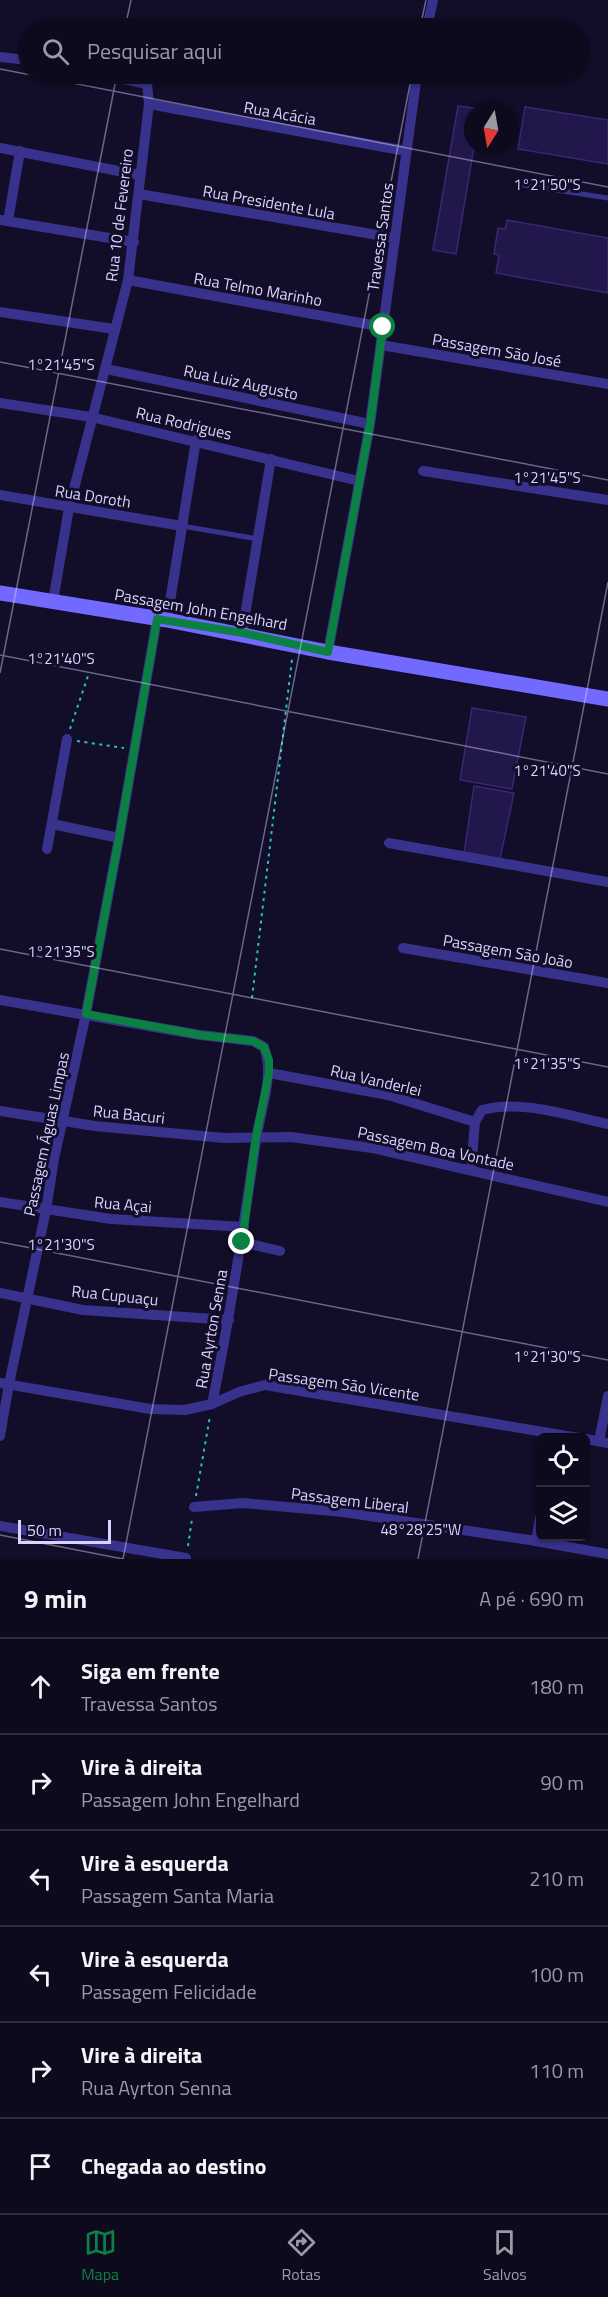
<!DOCTYPE html>
<html lang="pt">
<meta charset="utf-8">
<style>
body{margin:0;font-family:"Titillium Web",sans-serif;background:#171327;color:#f1f3f6}
.controls{position:absolute;right:18px;bottom:18px;display:grid;overflow:hidden;border-radius:9px;box-shadow:0 2px 4px #0004}
.controls button{width:54px;height:54px;display:grid;place-items:center;padding:0;border:0;border-bottom:2px solid #2e2b3c;background:#0e0a1e;color:#f1f3f6;font:30px sans-serif}
.compass{position:absolute;left:464px;top:102px;width:54px;height:54px;border-radius:50%;background:#0e0a1e;box-shadow:0 2px 4px #0004;rotate:191deg}
.scale{position:absolute;left:18px;bottom:15px;width:93px;box-sizing:border-box;padding-left:6px;border:3px solid #d9d3ff;border-top:0;font-size:16px;line-height:21px;white-space:nowrap;color:#d9d3ff;-webkit-text-stroke:4px #120d28;paint-order:stroke}
.stop{position:absolute;width:18px;height:18px;margin:-14px;border:4px solid #0b8043;border-radius:50%;background:#fff}
.stop.end{background:#0b8043;border-color:#fff;box-shadow:0 2px 6px #0008}
.list{margin:0;padding:0;list-style:none}
h2{display:flex;justify-content:space-between;align-items:center;height:78px;margin:0;padding:0 24px;font-size:26px}
h2 small{font-size:20px;font-weight:400;color:#9b9aa4}
.list li{display:grid;grid-template-columns:39px 1fr auto;gap:18px;align-items:center;box-sizing:border-box;height:96px;padding:0 24px;border-top:2px solid #2e2b3c}
.list b{display:block;font-size:22px;white-space:nowrap}
.list p{margin:0;font-size:20px;white-space:nowrap;color:#9b9aa4}
.list em{font-size:20px;font-style:normal;color:#9b9aa4}
.icon{flex:none;width:33px;height:33px;fill:none;stroke:currentColor;stroke-width:2;stroke-linecap:round;stroke-linejoin:round}
.map{position:relative;flex:none;width:608px;height:1559px;overflow:hidden}
.search{position:absolute;background:#0e0a1e;box-shadow:0 2px 4px #0004;left:18px;right:18px;top:18px;height:66px;display:flex;align-items:center;gap:15px;box-sizing:border-box;padding:0 21px;border-radius:33px;color:#9b9aa4;font-size:22px}
.sheet{height:654px;background:#0e0a1e}
nav{display:flex;justify-content:space-around;align-items:center;box-sizing:border-box;height:84px;border-top:2px solid #2e2b3c;background:#0e0a1e;font-size:16px;color:#9b9aa4}
nav a{display:grid;justify-items:center;gap:3px}
nav .on{color:#0b8043}
.map>svg:first-child{display:block}
.building{fill:#22174b;stroke:#392679;stroke-width:1.5}
.lines{fill:none;stroke-linecap:round;stroke-linejoin:round}
.path{stroke:#22c5bf;stroke-width:2;stroke-dasharray:3 4.5;stroke-linecap:butt}
.service{stroke:#38328c;stroke-width:5}
.minor{stroke:#38328c;stroke-width:10}
.secondary{stroke:#726aff;stroke-width:15}
.route{stroke:#0b8043;stroke-width:8}
.ticks{fill:none;stroke:#d9d3ff;stroke-width:1.5;stroke-opacity:0.45}
.labels{text-anchor:middle;stroke-width:6;stroke-linejoin:round;paint-order:stroke}
.street-label{font-size:16px;fill:#d9d3ff;stroke:#120d28}
.ticks-label{font-size:15px;text-anchor:middle;fill:#d9d3ff;stroke:#120d28;stroke-width:6;stroke-linejoin:round;paint-order:stroke}
</style>
<div class="map">
<svg width="608" height="1559" viewBox="0 0 608 1559">
<rect width="100%" height="100%" fill="#120d28"/>
<g class="building">
<polygon points="458,106 481,109 473,111 474,147 456,254 433,250"/>
<polygon points="525,107 608,120 608,164 518,149"/>
<polygon points="507,220 608,238 608,293 496,273 499,255 494,254 498,228 505,229"/>
<polygon points="472,708 526,717 512,789 460,780"/>
<polygon points="474,786 514,793 500,859 464,853"/>
</g>
<g class="lines">
<g class="path">
<polyline points="70,729 89,673"/>
<polyline points="77,741 124,748"/>
<polyline points="252,998 292,659"/>
<polyline points="196,1496 210,1416"/>
<polyline points="188,1546 192,1519"/>
</g>
<g class="service">
<polyline points="517,184 608,198"/>
<polyline points="182,526 258,539"/>
</g>
<g class="minor">
<polyline points="427,28 433,0"/>
<polyline points="0,57 28,60"/>
<polyline points="371,74 416,79"/>
<polyline points="149,104 406,151"/>
<polyline points="0,148 139,175"/>
<polyline points="139,194 395,238"/>
<polyline points="0,220 134,242"/>
<polyline points="8,221 20,151"/>
<polyline points="128,280 383,327"/>
<polyline points="0,312 114,329"/>
<polyline points="381,345 608,384"/>
<polyline points="106,369 370,424"/>
<polyline points="0,403 91,417 359,481"/>
<polyline points="423,471 608,500"/>
<polyline points="0,495 182,526"/>
<polyline points="53,601 69,508 128,280 149,104 147,84 100,74"/>
<polyline points="167,620 196,440"/>
<polyline points="242,633 271,459"/>
<polyline points="328,652 370,424 417,74"/>
<polyline points="52,824 119,838"/>
<polyline points="389,843 608,882"/>
<polyline points="47,849 67,739"/>
<polyline points="403,948 608,983"/>
<path d="M0 1000 200 1035 253 1041 264 1047C275 1077 260 1110 256 1141 243 1229 230 1317 212 1404"/>
<polyline points="269,1073 388,1095 475,1122"/>
<polyline points="0,1111 95,1126 224,1138 291,1137 372,1148 608,1202"/>
<path d="M471 1170 475 1122 482 1110C520 1099 570 1116 608 1124"/>
<polyline points="0,1202 111,1219 244,1227"/>
<polyline points="242,1242 280,1251"/>
<polyline points="0,1293 83,1310 229,1320"/>
<polyline points="0,1383 150,1409 185,1410 212,1404 239,1392 265,1385 579,1438"/>
<polyline points="0,1436 9,1384 46,1210 54,1159 86,1014 119,838 157,619"/>
<polyline points="586,1439 608,1443"/>
<polyline points="599,1441 608,1396"/>
<polyline points="194,1507 243,1503 343,1512 536,1541 608,1554"/>
<polyline points="0,1526 186,1558"/>
<polyline points="536,1541 540,1518"/>
</g>
<polyline class="secondary" points="0,593 167,620 328,652 608,699"/>
</g>
<g class="lines">
<polyline class="route" points="242,1242 256,1137 269,1073 269,1060 264,1047 253,1041 200,1035 86,1014 119,838 157,619 243,633 328,652 370,424 383,327"/>
</g>
<path class="ticks" d="M125 28 131 0M420 28 426 0M0 69 608 187M0 362 608 480M0 655 608 774M0 673 117 74M0 949 608 1067M0 1242 608 1360M0 1535 123 1559M123 1559 412 74M418 1559 608 582"/>
<g class="labels">
<g class="street-label">
<text transform="translate(280 113) rotate(10)" y="6">Rua Acácia</text>
<text transform="translate(269 202) rotate(10)" y="6">Rua Presidente Lula</text>
<text transform="translate(119 215) rotate(-83)" y="6">Rua 10 de Fevereiro</text>
<text transform="translate(380 237) rotate(-82)" y="6">Travessa Santos</text>
<text transform="translate(258 289) rotate(10)" y="6">Rua Telmo Marinho</text>
<text transform="translate(497 350) rotate(10)" y="6">Passagem São José</text>
<text transform="translate(241 382) rotate(12)" y="6">Rua Luiz Augusto</text>
<text transform="translate(184 423) rotate(13)" y="6">Rua Rodrigues</text>
<text transform="translate(93 496) rotate(9)" y="6">Rua Doroth</text>
<text transform="translate(201 609) rotate(10)" y="6">Passagem John Engelhard</text>
<text transform="translate(508 951) rotate(10)" y="6">Passagem São João</text>
<text transform="translate(376 1080) rotate(13)" y="6">Rua Vanderlei</text>
<text transform="translate(129 1114) rotate(6)" y="6">Rua Bacuri</text>
<text transform="translate(46 1134) rotate(-78)" y="6">Passagem Águas Limpas</text>
<text transform="translate(436 1148) rotate(12)" y="6">Passagem Boa Vontade</text>
<text transform="translate(123 1204) rotate(5)" y="6">Rua Açai</text>
<text transform="translate(115 1295) rotate(6)" y="6">Rua Cupuaçu</text>
<text transform="translate(211 1329) rotate(-80)" y="6">Rua Ayrton Senna</text>
<text transform="translate(344 1384) rotate(8)" y="6">Passagem São Vicente</text>
<text transform="translate(350 1500) rotate(7)" y="6">Passagem Liberal</text>
</g>
</g>
<g class="ticks-label">
<text x="547" y="190">1°21'50"S</text>
<text x="61" y="370">1°21'45"S</text>
<text x="547" y="483">1°21'45"S</text>
<text x="61" y="664">1°21'40"S</text>
<text x="547" y="776">1°21'40"S</text>
<text x="61" y="957">1°21'35"S</text>
<text x="547" y="1069">1°21'35"S</text>
<text x="61" y="1250">1°21'30"S</text>
<text x="547" y="1362">1°21'30"S</text>
<text x="421" y="1535">48°28'25"W</text>
</g>
</svg>
<div class="controls">
<button><svg class="icon" aria-label="locate" viewBox="0 0 24 24"><circle cx="12" cy="12" r="6"/><path d="M12 2v4M12 18v4M2 12h4M18 12h4"/></svg></button>
<button><svg class="icon" aria-label="layers" viewBox="0 0 24 24"><path d="M12 4l9 5-9 5-9-5zM3 14l9 5 9-5"/></svg></button>
</div>
<svg class="compass" viewBox="-18 -18 36 36"><path d="M0-13l5 13h-10z" fill="#e53935"/><path d="M0 13l5-13h-10z" fill="#9b9aa4"/></svg>
<div class="scale">50 m</div>
<div class="stop" style="left:383px;top:327px"></div>
<div class="stop end" style="left:242px;top:1242px"></div>
<div class="search"><svg class="icon" aria-label="search" viewBox="0 0 24 24"><circle cx="10" cy="10" r="6"/><path d="M15 15l6 6"/></svg>Pesquisar aqui</div>
</div>
<section class="sheet">
<h2>9 min<small>A pé · 690 m</small></h2>
<ul class="list">
<li><svg class="icon" aria-label="ahead" viewBox="0 0 24 24"><path d="M12 20V5M6 11l6-6 6 6"/></svg><div><b>Siga em frente</b><p>Travessa Santos</p></div><em>180 m</em></li>
<li><svg class="icon" aria-label="right" viewBox="0 0 24 24"><path d="M7 20v-9h11M14 6l5 5-5 5"/></svg><div><b>Vire à direita</b><p>Passagem John Engelhard</p></div><em>90 m</em></li>
<li><svg class="icon" aria-label="left" viewBox="0 0 24 24"><path d="M17 20v-9H6M10 6l-5 5 5 5"/></svg><div><b>Vire à esquerda</b><p>Passagem Santa Maria</p></div><em>210 m</em></li>
<li><svg class="icon" aria-label="left" viewBox="0 0 24 24"><path d="M17 20v-9H6M10 6l-5 5 5 5"/></svg><div><b>Vire à esquerda</b><p>Passagem Felicidade</p></div><em>100 m</em></li>
<li><svg class="icon" aria-label="right" viewBox="0 0 24 24"><path d="M7 20v-9h11M14 6l5 5-5 5"/></svg><div><b>Vire à direita</b><p>Rua Ayrton Senna</p></div><em>110 m</em></li>
<li><svg class="icon" aria-label="arrive" viewBox="0 0 24 24"><path d="M6 21V4h12l-3 4 3 4H6"/></svg><div><b>Chegada ao destino</b></div></li>
</ul>
</section>
<nav>
<a class="on"><svg class="icon" aria-label="map" viewBox="0 0 24 24"><path d="M3 6l6-2 6 2 6-2v14l-6 2-6-2-6 2zM9 4v14M15 6v14"/></svg>Mapa</a>
<a><svg class="icon" aria-label="directions" viewBox="0 0 24 24"><path d="M12 3l9 9-9 9-9-9zM9 14v-3h6M13 9l2 2-2 2"/></svg>Rotas</a>
<a><svg class="icon" aria-label="saved" viewBox="0 0 24 24"><path d="M7 4h10v16l-5-4-5 4z"/></svg>Salvos</a>
</nav>
